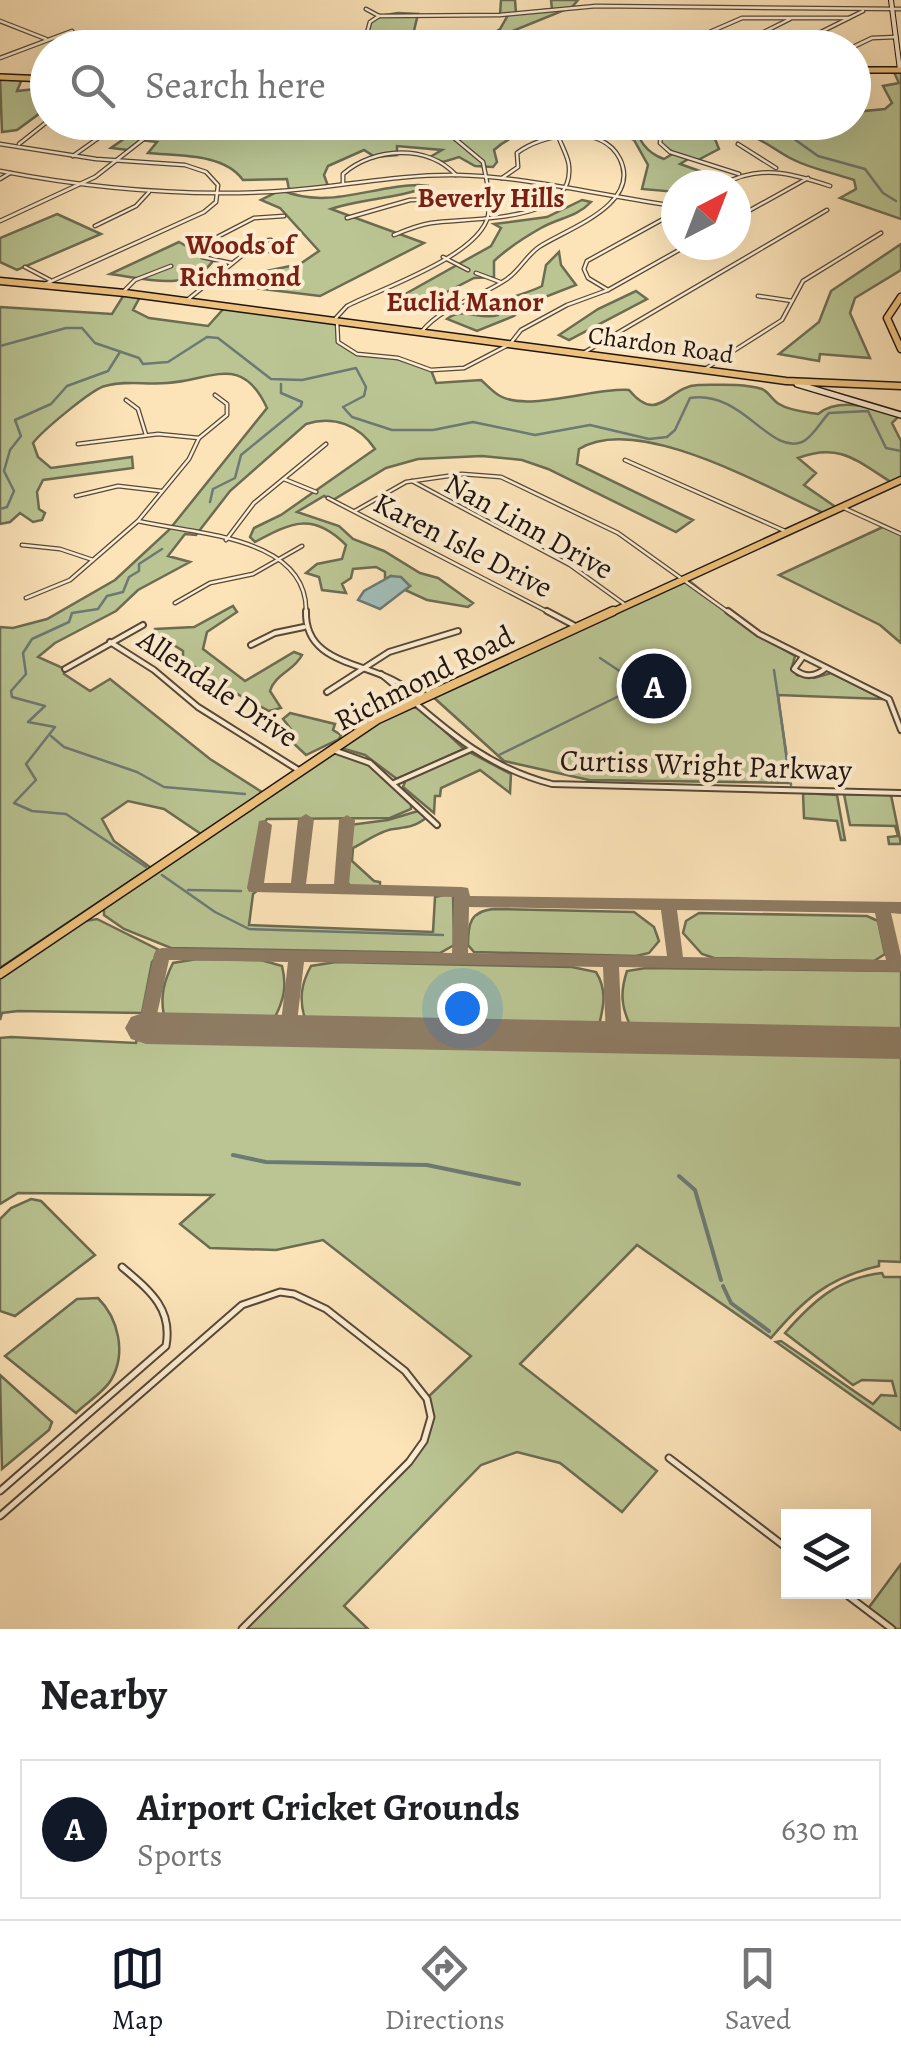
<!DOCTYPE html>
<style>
body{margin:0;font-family:Alegreya,serif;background:#f6f6f6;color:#202124}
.controls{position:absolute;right:30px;bottom:30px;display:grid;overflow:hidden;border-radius:0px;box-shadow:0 10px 40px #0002}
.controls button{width:90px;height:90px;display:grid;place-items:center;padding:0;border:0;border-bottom:2px solid #e0e0e0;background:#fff;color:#202124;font:50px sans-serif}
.compass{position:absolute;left:661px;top:170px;width:90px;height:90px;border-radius:50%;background:#fff;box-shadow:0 10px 40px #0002;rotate:42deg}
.you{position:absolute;left:462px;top:1008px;width:35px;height:35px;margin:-25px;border:8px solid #fff;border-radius:50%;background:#1a73e8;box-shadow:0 0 0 15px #1a73e833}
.badge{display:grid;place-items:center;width:65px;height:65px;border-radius:50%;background:#111827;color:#fff;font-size:32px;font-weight:700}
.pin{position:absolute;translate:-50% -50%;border:5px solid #fff;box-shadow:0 2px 10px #0006}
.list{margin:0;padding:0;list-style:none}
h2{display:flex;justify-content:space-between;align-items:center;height:130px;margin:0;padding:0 40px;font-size:42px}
h2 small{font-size:32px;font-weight:400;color:#757577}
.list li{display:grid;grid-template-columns:65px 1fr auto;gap:30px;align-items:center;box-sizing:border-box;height:140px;margin:0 20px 20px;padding:0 20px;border:2px solid #e0e0e0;border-radius:0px}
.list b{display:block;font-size:38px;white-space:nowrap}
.list p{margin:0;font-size:32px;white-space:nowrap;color:#757577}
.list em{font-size:32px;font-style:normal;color:#757577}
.icon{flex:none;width:55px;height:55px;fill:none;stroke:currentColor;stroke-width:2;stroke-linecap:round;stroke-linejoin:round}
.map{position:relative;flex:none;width:901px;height:1629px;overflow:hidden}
.search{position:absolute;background:#fff;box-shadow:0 10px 40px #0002;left:30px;right:30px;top:30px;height:110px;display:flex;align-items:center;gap:25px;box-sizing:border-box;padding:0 35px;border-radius:55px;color:#757577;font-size:38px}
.sheet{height:290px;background:#fff}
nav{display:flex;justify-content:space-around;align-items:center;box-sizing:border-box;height:140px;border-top:2px solid #e0e0e0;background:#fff;font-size:28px;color:#757577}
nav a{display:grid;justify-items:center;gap:5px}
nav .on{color:#111827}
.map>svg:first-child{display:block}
.green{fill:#bac593;stroke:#6c6c52;stroke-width:2.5}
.water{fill:#a1bdb7;stroke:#6d7974;stroke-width:2.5}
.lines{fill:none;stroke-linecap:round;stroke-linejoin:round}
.stream-far1{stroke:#6d7974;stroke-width:2.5}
.stream{stroke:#6d7974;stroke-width:4}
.taxiway{fill:#8e7c64;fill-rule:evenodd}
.runway{fill:#8e7c64;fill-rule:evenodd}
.street-far2-casing{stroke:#56483a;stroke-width:5}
.street-far1-casing{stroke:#56483a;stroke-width:8}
.street-casing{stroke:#56483a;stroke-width:9}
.secondary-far1-casing{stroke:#1f1410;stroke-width:6}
.secondary-casing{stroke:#1f1410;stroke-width:8}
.primary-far2-casing{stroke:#1f1410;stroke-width:8}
.primary-far1-casing{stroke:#1f1410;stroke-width:9}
.primary-casing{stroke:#1f1410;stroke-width:11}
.street-far2{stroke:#fdedd1;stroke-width:2.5}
.street-far1{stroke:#fdedd1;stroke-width:4}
.street{stroke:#fdedd1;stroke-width:5}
.secondary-far1{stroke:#fdedd1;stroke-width:4}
.secondary{stroke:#fdedd1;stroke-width:5}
.primary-far2{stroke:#eec27c;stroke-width:5}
.primary-far1{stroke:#eec27c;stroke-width:6}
.primary{stroke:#eec27c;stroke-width:8}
.labels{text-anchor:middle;stroke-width:8;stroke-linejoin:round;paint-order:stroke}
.far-street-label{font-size:25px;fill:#1f1410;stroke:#fdedd1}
.far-neighbourhood-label{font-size:28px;font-weight:bold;fill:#7a1f14;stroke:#fdedd1}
.street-label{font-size:30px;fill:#1f1410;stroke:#fdedd1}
</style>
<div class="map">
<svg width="901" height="1629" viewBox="0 0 901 1629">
<rect width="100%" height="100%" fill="#fce3b8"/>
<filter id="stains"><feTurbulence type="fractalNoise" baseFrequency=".002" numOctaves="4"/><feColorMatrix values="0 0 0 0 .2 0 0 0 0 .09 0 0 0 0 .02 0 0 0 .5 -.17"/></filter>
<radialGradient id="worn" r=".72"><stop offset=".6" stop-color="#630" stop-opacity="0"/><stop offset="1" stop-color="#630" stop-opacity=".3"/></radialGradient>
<g class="green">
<polygon points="501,0 515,0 516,13 552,9 551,0 578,0 572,7 515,30 543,42 531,47 482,47 481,41 500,29 508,15 500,15"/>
<polygon points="398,13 418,14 410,47 363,48 370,22 379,16"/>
<path d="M893 70H901V219L840 198 856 189 854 180C834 173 812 169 794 160 767 147 746 121 715 139L719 149 698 160 690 158 680 164 708 174 693 185H676V192L642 189 648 165 634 140C595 121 528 119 494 150L497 162 493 167 475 166 459 157 443 162 430 157 442 150 397 146V155L375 157 364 150 328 166 324 175 328 186 289 190 287 179 243 180C224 153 178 156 148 153L157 142 140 140 128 150 111 148 148 122H357L389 128 453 129 457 124 638 122C634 139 649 154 664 159L674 153 660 143 661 132 688 128V123L854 122V112L885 109 892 103 883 86 899 83Z"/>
<polygon points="0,77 22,79 17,91 44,88 47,81 47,108 17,130 2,132"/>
<path d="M418 185 429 186C398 199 363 198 331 209L424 243 320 296 254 288 261 272 300 264 319 251 280 208 261 200 281 190C328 210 370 186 418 185Z"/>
<path d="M582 200 591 202C577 217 558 218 541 228 525 237 508 248 494 261V277L474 278 406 313 394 309 398 298 491 246 501 228 494 224 547 217Z"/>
<polygon points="57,214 101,234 17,270 0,262 0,238"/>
<path d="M179 242 213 261C190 293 143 278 110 274Z"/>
<polygon points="901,244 901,270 855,298 850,313 870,358 820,354 819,361 779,354 819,322 831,291"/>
<path d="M559 252 561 265 576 285 527 304 514 316 477 331 447 319C463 306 480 321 498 315L500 309 496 304C510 296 527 294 542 286L546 265Z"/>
<polygon points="636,291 647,299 569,340 559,335 598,309"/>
<path d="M125 293 141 295 133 310 149 318 208 326 226 306 337 321 338 342 357 354 391 357 431 370 436 383 481 380C487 385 493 392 500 396 529 412 596 387 629 390 659 426 668 386 698 385 718 385 742 383 762 389 769 392 772 400 779 404 790 411 806 412 818 414 840 396 876 409 900 415L892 423 901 441V480L894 484C858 462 841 442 798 458L816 473 804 485 840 510 828 515C769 489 638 412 579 449L577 464 693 520 676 532 548 469 522 460 482 456 418 459 386 468 333 500 324 496 297 512 339 526 353 539 384 551 420 573 438 578 473 603 468 607 427 600 405 590 410 586 391 576 385 579V572L376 567 353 569 351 578 342 584 346 593 322 590 319 577 306 573 317 564 342 559 346 545C313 512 292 522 255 542L250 537 254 528 281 515 375 449C359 425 334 415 306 424L230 491 196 535 185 534 168 556 190 562 138 590 116 611 55 643 38 657 65 669 64 674 90 691 110 679 210 759 265 794 204 836 164 809 128 801 102 819 114 841 154 870 141 874 0 968V627L13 628 47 619 115 580 169 530 267 408C241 352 211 381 167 383 146 385 125 380 105 386 92 389 42 431 33 443L38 457 51 468 132 457 133 468 43 480 37 492 39 509 45 513 42 520 33 522 20 513 10 522 0 524V307L112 314Z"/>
<polygon points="885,526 901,534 901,643 880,625 779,575"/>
<polygon points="687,579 753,632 795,656 792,667 797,675 814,678 831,673 883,699 778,695 790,783 589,780 504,761 431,695"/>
<path d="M233 606 237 612 207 632 203 649 245 681 294 652 302 655C294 671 275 674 270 691L281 708 269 711C239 696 210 679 183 658V651L153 632 155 629 194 627Z"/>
<polygon points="412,707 421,709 464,749 397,779 365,755 341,748 385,718"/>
<polygon points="290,713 335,724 333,730 341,735 339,739 306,755 289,739 280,738 291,729 283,719"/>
<polygon points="469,752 511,774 510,793 480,770 441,788 440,796 435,796 434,813 403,787 406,779"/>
<polygon points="334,753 363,759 411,803 411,809 390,818 267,819 262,826 254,888 258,890 253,894 249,925 433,932 435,897 453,893 454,945 440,953 171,948 124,929 104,915 104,907"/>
<polygon points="803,793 837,795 845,840 841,840 837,821 804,818"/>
<polygon points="844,794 891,795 901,844 889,844 888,837 898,836 895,826 850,825"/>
<path d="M418 811 426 818C414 827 408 827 394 829 381 830 365 842 353 848L352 861 374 881 380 882V889L351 887 344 878 349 825 388 820Z"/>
<path d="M494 909 634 912 654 927 659 941 649 953 636 956 474 952 468 945C468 924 470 911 494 909Z"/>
<polygon points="699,913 867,916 878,921 885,954 874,961 714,958 702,954 683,933 686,921"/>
<polygon points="97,919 161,951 152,962 142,1013 18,1011 2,1013 0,1020 0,977 85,921"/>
<path d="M197 959 261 960 282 966C287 986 284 1000 274 1019L164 1016C160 996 164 981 173 963Z"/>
<path d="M336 962 572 967 596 972C607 990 604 1005 599 1025L305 1019C299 999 301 984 311 966Z"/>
<path d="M646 968 901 971V1031L631 1027C621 1007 620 992 627 971Z"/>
<path d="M11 1037 136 1043 137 1038 901 1053V1262L879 1261V1266C829 1277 803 1300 771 1338L637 1245 520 1364 657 1471 622 1512 560 1463 517 1452 481 1465 344 1606 368 1629H242L409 1462 430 1426 427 1398 471 1356 323 1240 276 1250 210 1248 180 1224 213 1195 18 1193 0 1204V1038Z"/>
<polygon points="31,1199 41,1201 95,1255 15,1316 0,1311 0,1219 11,1208"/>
<path d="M882 1273 884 1277H901V1430L776 1342 781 1341 873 1404 881 1395 896 1396 892 1381 862 1380 853 1385 785 1333C813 1301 838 1278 882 1273Z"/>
<path d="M98 1298C118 1318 127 1353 111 1380 104 1392 86 1403 76 1413L5 1356 77 1299Z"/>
<polygon points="0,1375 52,1422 49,1430 2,1469"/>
<polygon points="901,1564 901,1629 892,1629 867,1610"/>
</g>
<polygon class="water" points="391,576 401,577 410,586 380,609 358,600 364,591"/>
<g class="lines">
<g class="stream-far1">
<polyline points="783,131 818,156 865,169 883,193 896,201"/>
<path d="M0 346 66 328H82L95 343 139 358 143 364 168 362 207 337 218 338 271 379 302 380 356 368 366 387 364 396 343 407 352 417 392 430H433L473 422 535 435 590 425 649 439 667 437 675 430 690 398C743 390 769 455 802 442 813 437 821 421 829 413L868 411 886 448 901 451"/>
<polyline points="210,502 213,489 235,478 241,455 301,406 302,402 281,393 281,384"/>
<polyline points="0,509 7,507 14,491 4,471 10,450 21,436 15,420 51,404 67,386 108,371 120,352"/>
<polyline points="774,670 791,785"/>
<polyline points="51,736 64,747 137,772 164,787 245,794"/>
<polyline points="499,755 621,695 627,676 600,658"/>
<polyline points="146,867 66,814 32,811 14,803 36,780 26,764 55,727 28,722 45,706 12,697 11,691 26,674 23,653 32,639 69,622 72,613 98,609 107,596 123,592 129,577 139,571 139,564 162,549"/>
<polyline points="162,875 215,912 249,929 443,935"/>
<polyline points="188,890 241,891"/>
</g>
<g class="stream">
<polyline points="233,1155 266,1162 427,1165 519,1184"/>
<polyline points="679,1176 695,1190 721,1280"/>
<polyline points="723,1286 731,1303 769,1331"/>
</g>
<path class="taxiway" d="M306 814 314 819 306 884H334L339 820 347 815 355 820 349 884 462 887 468 888 470 896 901 902V914L891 913 901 956V972L619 967 622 1037 620 1042H608L606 1037 603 967 304 962 296 1031 294 1035H282L280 1031 288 962 169 960 154 1028 152 1032H140L138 1028 154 954 156 950 162 948 452 953 454 897 249 892 247 888 259 821 264 820 272 825 264 883H291L298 819ZM469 907 661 910 667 956 468 953ZM677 910 875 913 886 960 683 957Z"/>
<polygon class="runway" points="146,1012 901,1027 901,1059 146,1044 131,1039 125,1028 131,1017"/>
<g class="street-far2-casing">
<g id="street-far2">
<polyline points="379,16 500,15 596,6 901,9"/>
<polyline points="0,21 46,39"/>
<polyline points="363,48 370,22 379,16 366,9"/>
<polyline points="673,48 742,18 849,18"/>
<polyline points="732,48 790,19"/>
<polyline points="789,48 863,11"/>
<polyline points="851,48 872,38 896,37"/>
<polyline points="0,58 72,31"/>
<polyline points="662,129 660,143 670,152 739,174"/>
<polyline points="0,144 96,159 185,165 206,172 218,185 216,202 204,212 43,285"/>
<polyline points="19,144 48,121"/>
<polyline points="738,144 776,168"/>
<polyline points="73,156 121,122"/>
<path d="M0 171C88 188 177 196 266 192 330 189 393 174 457 175 530 177 603 196 676 206"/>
<polyline points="0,179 10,173"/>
<path d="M343 183V174C374 147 427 144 456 175"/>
<path d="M722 185C759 164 791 173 830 186"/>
<polyline points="347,218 410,200 487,198"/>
<polyline points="736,218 808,178"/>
<polyline points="0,221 95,177 150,134 188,122"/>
<polyline points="95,226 136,206 149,192"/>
<path d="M394 235C406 230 418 225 431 223 467 217 574 225 569 167 569 158 562 147 559 138"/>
<polyline points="443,257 468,270"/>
<polyline points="231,263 202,257 198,247 254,218 284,216"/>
<polyline points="25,267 50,280"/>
<polyline points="476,273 500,282"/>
<polyline points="608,290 588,278 584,269 587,261 676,212"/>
<polyline points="122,293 135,280 171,266"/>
<polyline points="758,296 792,301"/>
<polyline points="186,301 260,241 271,240 282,249 271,252 259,244"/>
<path d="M334 320 347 306C382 288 479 256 488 216 492 198 486 179 483 162L453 137 452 131 460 122"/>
<polyline points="337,321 338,342 357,354 398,358 431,370 464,368 510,344 521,330 567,305 608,290 688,245"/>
<path d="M422 331C445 304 478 299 507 279 520 270 526 256 539 247 566 229 642 205 620 159 602 122 542 134 517 153L518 167 502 178"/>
<polyline points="585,352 827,210"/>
<polyline points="705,369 782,320 803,281 881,233"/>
<polyline points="126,400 138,409 146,435"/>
<polyline points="78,444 158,434 199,438"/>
<polyline points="625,460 785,531"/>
<polyline points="284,479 316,492"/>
<polyline points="412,481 570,565 627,606"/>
<polyline points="76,496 118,486 161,491"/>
<polyline points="328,498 552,614"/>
<polyline points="844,508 901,534"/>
<polyline points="355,511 406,482 462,474 501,477 618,533 731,614"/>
<path d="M138 521C194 534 310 536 306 614"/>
<polyline points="226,540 254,503 326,444"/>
<polyline points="22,545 60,549 93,560"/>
<polyline points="26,598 70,580 138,521 189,459 199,438 227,415 227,404 215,395"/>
<polyline points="175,603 210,583 253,574 302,546"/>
</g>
</g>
<g class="street-far1-casing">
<g id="street-far1">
<path d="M306 611C304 673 386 659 416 698"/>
<polyline points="547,611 577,627"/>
<polyline points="728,611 759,634 889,699 901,730"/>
<polyline points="110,642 154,670 198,707 300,771"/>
<polyline points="251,645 275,633 304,627"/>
<path d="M802 658 794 669C805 678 815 677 826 668"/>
<polyline points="65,669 143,625"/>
<path d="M381 674C438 721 478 765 552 784L901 793"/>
<polyline points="327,692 389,652 458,631"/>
<polyline points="336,751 370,763 437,825"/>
<polyline points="394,783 471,749"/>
</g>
</g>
<g class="street-casing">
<g id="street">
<polyline points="669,1458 788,1549"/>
<path d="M0 1491 166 1346C173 1308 149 1290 122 1267"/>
<polyline points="0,1516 242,1305 280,1292 294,1294 326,1309 405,1371 427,1399 431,1417 424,1441 409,1462 242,1629"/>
<polyline points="843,1592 892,1629"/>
</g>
</g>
<g class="secondary-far1-casing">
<polyline id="secondary-far1" points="891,0 900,70"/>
</g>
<g class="secondary-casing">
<polyline id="secondary" points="797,384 901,415"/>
</g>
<g class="primary-far2-casing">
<g id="primary-far2">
<polyline points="854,70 901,70"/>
<polyline points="0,77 48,79"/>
</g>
</g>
<g class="primary-far1-casing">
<g id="primary-far1">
<polyline points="0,281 125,293 786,381 901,386"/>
<polyline points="901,297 887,318 901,349"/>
<polyline points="608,614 901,480"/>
</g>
</g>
<g class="primary-casing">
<polyline id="primary" points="0,974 378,719 613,611"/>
</g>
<use href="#street-far2" class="street-far2"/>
<use href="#street-far1" class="street-far1"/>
<use href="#street" class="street"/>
<use href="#secondary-far1" class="secondary-far1"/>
<use href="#secondary" class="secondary"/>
<use href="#primary-far2" class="primary-far2"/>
<use href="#primary-far1" class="primary-far1"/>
<use href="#primary" class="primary"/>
</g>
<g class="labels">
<g class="far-street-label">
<text transform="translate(661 344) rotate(8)" y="9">Chardon Road</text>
</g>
<g class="far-neighbourhood-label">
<text x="491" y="207">Beverly Hills</text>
<text x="240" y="254">Woods of<tspan x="240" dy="32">Richmond</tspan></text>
<text x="465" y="311">Euclid Manor</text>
</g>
<g class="street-label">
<text transform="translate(529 526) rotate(29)" y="10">Nan Linn Drive</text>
<text transform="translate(463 545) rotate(27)" y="10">Karen Isle Drive</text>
<text transform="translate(424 678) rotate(-27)" y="10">Richmond Road</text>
<text transform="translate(218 688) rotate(34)" y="10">Allendale Drive</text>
<text transform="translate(706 765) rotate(2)" y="10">Curtiss Wright Parkway</text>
</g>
</g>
<rect width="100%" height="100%" filter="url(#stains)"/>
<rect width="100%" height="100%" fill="url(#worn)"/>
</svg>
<div class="controls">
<button><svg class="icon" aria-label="layers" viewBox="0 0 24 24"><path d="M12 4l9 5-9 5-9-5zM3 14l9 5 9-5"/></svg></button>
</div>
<svg class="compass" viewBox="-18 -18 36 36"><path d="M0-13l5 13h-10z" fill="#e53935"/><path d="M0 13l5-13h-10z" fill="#757577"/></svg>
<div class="you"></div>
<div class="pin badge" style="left:654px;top:686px">A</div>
<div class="search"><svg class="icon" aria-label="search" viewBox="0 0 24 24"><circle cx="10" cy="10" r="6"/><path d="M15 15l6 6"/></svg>Search here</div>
</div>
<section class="sheet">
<h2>Nearby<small></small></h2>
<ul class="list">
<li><span class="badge">A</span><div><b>Airport Cricket Grounds</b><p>Sports</p></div><em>630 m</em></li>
</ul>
</section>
<nav>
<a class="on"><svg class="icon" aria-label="map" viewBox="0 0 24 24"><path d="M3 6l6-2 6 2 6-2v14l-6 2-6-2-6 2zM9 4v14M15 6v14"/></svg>Map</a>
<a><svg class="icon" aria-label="directions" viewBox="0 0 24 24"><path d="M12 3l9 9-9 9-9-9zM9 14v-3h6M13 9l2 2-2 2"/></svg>Directions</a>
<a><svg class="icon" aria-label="saved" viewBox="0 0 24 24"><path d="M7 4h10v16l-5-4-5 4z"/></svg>Saved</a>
</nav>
